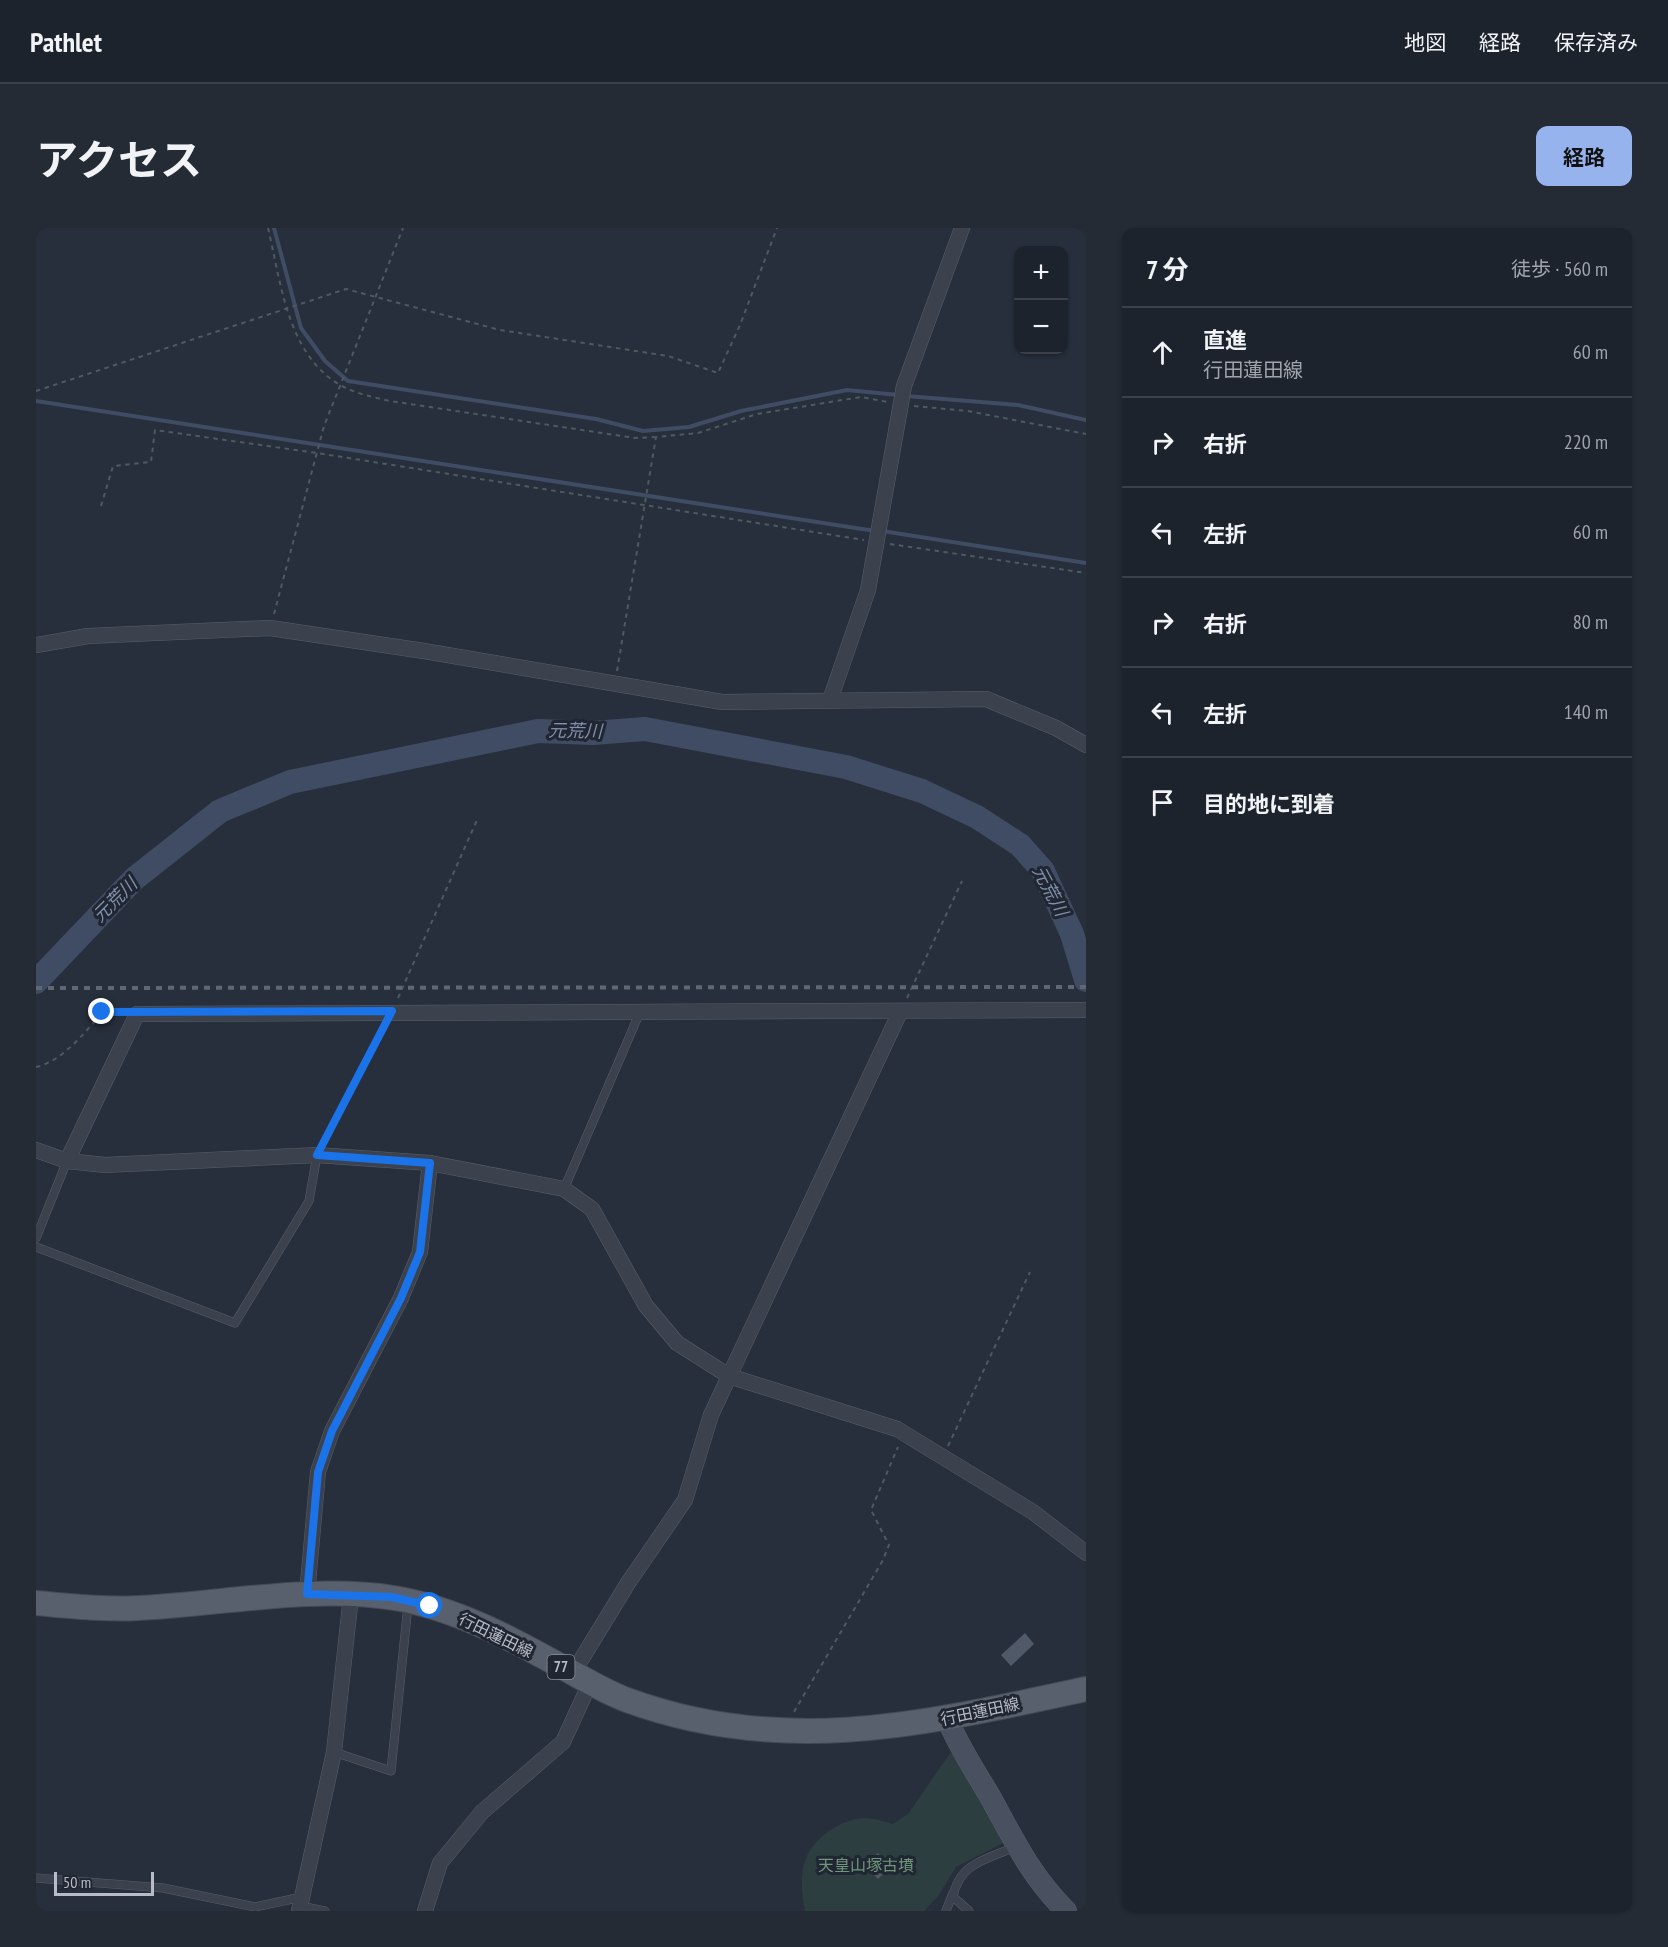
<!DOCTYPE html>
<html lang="ja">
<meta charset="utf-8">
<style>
body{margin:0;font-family:"PT Sans Narrow","Noto Sans JP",sans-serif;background:#252b35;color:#f1f3f6}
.controls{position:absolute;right:18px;top:18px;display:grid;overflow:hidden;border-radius:12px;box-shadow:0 2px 4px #0004}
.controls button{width:54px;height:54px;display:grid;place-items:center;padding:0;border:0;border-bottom:2px solid #3b4049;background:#1d232d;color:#f1f3f6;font:30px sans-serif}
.scale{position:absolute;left:18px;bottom:15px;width:100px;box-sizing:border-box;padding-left:6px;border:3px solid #b7bcc8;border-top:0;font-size:16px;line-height:21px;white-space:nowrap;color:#b7bcc8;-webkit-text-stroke:4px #202632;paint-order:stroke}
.stop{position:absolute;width:18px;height:18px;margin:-14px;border:4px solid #1a73e8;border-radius:50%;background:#fff}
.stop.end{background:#1a73e8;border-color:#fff;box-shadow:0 2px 6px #0008}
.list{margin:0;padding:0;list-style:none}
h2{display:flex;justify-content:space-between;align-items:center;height:78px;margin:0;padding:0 24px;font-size:26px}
h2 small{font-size:20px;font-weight:400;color:#a0a4aa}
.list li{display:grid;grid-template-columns:39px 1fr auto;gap:18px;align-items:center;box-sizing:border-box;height:90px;padding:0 24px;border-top:2px solid #3b4049}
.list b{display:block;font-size:22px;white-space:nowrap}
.list p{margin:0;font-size:20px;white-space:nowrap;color:#a0a4aa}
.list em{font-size:20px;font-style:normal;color:#a0a4aa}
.icon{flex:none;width:33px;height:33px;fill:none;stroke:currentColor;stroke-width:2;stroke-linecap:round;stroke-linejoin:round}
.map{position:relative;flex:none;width:1050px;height:1683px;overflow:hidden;border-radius:12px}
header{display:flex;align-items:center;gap:36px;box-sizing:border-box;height:84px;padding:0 30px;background:#1d232d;border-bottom:2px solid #3b4049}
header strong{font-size:28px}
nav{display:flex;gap:33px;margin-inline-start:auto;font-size:21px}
.intro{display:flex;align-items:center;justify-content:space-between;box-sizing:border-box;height:144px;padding:0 36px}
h1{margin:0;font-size:42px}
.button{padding:15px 27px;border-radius:12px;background:#96b3ee;color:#111;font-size:21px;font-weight:700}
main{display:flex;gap:36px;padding:0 36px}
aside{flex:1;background:#1d232d;border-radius:12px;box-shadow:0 2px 4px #0004}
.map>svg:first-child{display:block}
.green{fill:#2c3e40}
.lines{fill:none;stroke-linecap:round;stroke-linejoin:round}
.stream{stroke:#3f4c63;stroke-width:4}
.river{stroke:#3f4c63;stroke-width:24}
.building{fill:#505967}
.lane-casing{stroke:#595f6b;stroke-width:9}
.street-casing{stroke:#595f6b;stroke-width:16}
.secondary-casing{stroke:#595f6b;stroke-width:22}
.primary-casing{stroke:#444a56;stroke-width:26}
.path{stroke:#4b5b5f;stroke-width:2;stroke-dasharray:4.5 4.5;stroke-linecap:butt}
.lane{stroke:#3b414d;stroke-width:8}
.street{stroke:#3b414d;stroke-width:15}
.secondary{stroke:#49505f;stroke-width:21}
.primary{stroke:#59606d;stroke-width:24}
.rail{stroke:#5f6775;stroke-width:4;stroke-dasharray:6 6;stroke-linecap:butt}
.route{stroke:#1a73e8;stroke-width:8}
.labels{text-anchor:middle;stroke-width:6;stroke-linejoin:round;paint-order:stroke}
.shield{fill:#202632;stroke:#8a8f9b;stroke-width:1.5}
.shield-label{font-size:15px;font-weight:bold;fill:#b7bcc8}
.street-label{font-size:16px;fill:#b7bcc8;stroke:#202632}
.park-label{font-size:16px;fill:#70967b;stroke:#202632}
.water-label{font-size:18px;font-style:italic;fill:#8291ac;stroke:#202632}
</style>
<header>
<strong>Pathlet</strong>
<nav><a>地図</a><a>経路</a><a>保存済み</a></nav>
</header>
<div class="intro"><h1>アクセス</h1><a class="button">経路</a></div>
<main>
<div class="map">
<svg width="1050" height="1683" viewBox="0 0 1050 1683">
<rect width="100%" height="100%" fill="#272f3c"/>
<path class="green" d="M915 1524 969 1614 920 1639 902 1668 888 1683H769C766 1668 764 1651 768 1636 775 1611 804 1591 829 1590 838 1590 849 1594 857 1596L872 1586Z"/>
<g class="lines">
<g class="stream">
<polyline points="238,0 265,100 289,133 312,153 560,191 607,203 653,199 705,183 811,162 862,167"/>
<polyline points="870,168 982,177 1050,192"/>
<polyline points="0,173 839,303"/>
<polyline points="846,303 1050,335"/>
</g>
<polyline class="river" points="0,754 98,651 184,583 254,554 502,503 557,505 609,501 810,539 886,563 941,589 984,617 1007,643 1036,706 1050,752"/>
</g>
<g class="building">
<polygon points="989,1405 998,1416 975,1438 965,1427"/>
<polygon points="842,1625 854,1639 842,1651 829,1637"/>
</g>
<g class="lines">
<g class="lane-casing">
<g id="lane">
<polyline points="528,961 604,784"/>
<polyline points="0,1010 31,933"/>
<polyline points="0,1019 199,1095 273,973 281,927"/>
<polyline points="298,1524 355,1543 372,1377"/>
<polyline points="0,1650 127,1660 219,1679 266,1669"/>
<polyline points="264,1678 289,1683"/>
<polyline points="910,1683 917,1665"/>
<path d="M933 1683 917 1669C923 1635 951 1631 979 1619"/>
</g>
</g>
<g class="street-casing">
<g id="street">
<polyline points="0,417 52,408 234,400 388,423 686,474 950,471 1020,500 1050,517"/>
<polyline points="794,472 832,362 868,158 926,0"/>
<polyline points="0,922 31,933 69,937 281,927 394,935 528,961 556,981 610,1078 641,1115 693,1148 861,1201 997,1284 1050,1325"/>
<polyline points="31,933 101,786 1050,782"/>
<polyline points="271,1366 282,1244 296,1203 365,1070 384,1024 394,935"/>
<polyline points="537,1445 592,1355 649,1272 675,1187 864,784"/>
<polyline points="263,1683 298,1524 315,1368"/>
<polyline points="389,1683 404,1635 446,1584 527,1514 554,1455"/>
</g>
</g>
<g class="secondary-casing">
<path id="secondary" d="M911 1490C923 1520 940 1544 956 1572 979 1614 995 1648 1030 1683"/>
</g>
<g class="primary-casing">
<path id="primary" d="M0 1375C34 1378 69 1382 103 1380 184 1376 278 1357 358 1370 421 1380 482 1414 537 1445 555 1455 572 1465 591 1472 749 1530 892 1495 1050 1461"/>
</g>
<g class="path">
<path d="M232 0C245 54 251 128 306 158 321 166 337 169 354 173L599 210 619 209"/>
<polyline points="0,163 310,61 464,102 632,128 682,145 704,97 741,0"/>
<polyline points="878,178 932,183 1050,206"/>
<polyline points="65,278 77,238 115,234 119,202 281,225 828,312"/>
<polyline points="854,316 1050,345"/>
<polyline points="238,386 288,198 367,0"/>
<polyline points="581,443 620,209 662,205 721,186 825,169 852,174"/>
<polyline points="362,770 441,592"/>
<polyline points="871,770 926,653"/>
<path d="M0 839C27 833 48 805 66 785H86"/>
<polyline points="288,914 347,799"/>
<polyline points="912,1218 994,1044"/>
<polyline points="758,1484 847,1332 853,1317 835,1282 862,1219"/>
</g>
<use href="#lane" class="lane"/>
<use href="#street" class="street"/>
<use href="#secondary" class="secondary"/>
<use href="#primary" class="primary"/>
<polyline class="rail" points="0,760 1050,759"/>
</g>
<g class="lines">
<polyline class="route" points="66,784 356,783 281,927 394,935 384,1024 365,1070 296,1203 282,1244 271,1366 356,1369 394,1378"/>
</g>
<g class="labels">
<rect class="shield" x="511.5" y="1427" width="27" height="24" rx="4.5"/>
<g class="shield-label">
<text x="525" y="1444">77</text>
</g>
<g class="street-label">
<text transform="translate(460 1407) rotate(26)" y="6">行田蓮田線</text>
<text transform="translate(944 1483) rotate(-12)" y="6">行田蓮田線</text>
</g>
<g class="park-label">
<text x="830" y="1643">天皇山塚古墳</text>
</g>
<g class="water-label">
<text transform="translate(539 503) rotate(1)" y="6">元荒川</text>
<text transform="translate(1014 663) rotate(62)" y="6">元荒川</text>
<text transform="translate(79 672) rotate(-45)" y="6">元荒川</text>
</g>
</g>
</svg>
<div class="controls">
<button>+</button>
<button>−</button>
</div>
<div class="scale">50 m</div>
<div class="stop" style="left:394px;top:1378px"></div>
<div class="stop end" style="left:66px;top:784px"></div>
</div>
<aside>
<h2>7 分<small>徒歩 · 560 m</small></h2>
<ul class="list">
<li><svg class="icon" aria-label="ahead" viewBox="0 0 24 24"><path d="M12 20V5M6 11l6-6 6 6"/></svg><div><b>直進</b><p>行田蓮田線</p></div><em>60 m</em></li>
<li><svg class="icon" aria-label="right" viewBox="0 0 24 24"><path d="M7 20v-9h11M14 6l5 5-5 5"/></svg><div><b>右折</b></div><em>220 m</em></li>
<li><svg class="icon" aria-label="left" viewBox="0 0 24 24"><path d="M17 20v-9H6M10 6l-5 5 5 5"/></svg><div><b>左折</b></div><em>60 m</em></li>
<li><svg class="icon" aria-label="right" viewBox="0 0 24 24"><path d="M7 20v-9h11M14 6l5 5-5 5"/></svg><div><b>右折</b></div><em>80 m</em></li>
<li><svg class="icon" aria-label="left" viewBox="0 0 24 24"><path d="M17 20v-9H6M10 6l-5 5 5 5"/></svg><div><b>左折</b></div><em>140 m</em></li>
<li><svg class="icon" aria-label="arrive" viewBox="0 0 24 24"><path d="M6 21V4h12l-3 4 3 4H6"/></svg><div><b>目的地に到着</b></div></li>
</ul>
</aside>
</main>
